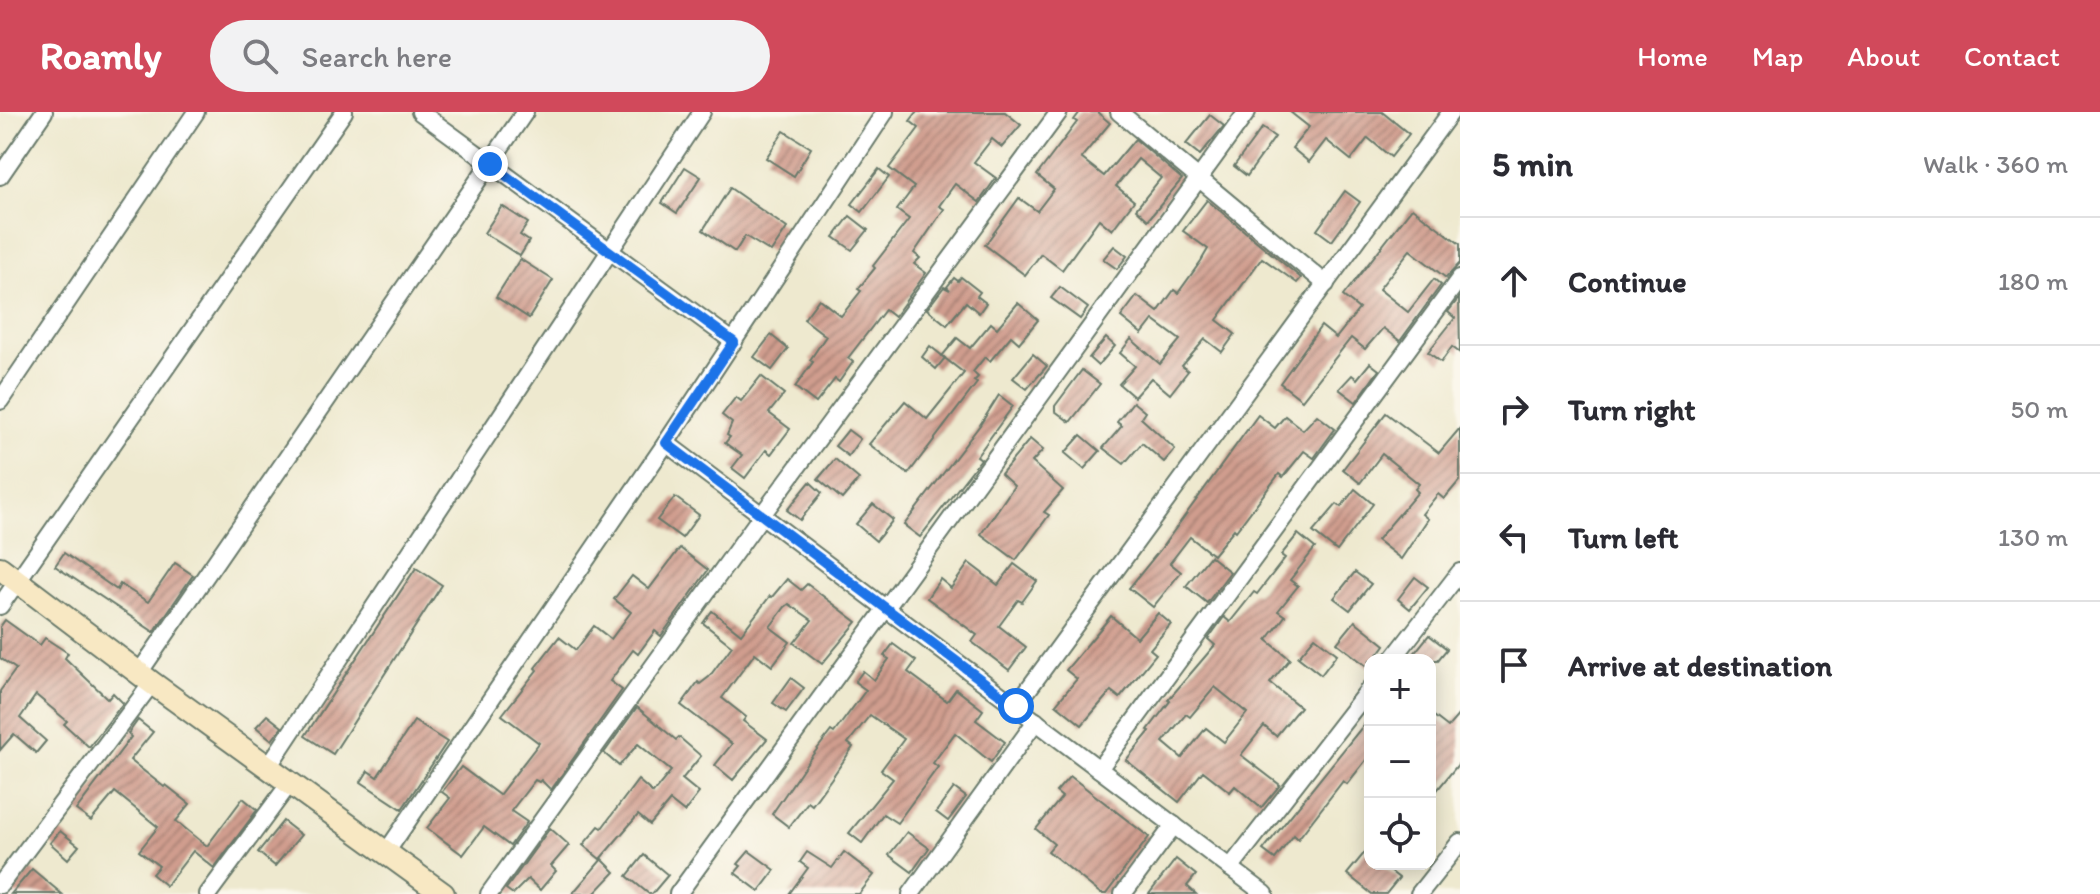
<!DOCTYPE html>
<meta charset="utf-8">
<style>
body{margin:0;font-family:Itim,sans-serif;background:#f2f2f3;color:#2b2b33}
.controls{position:absolute;right:24px;bottom:24px;display:grid;overflow:hidden;border-radius:16px;box-shadow:0 4px 20px #0003}
.controls button{width:72px;height:72px;display:grid;place-items:center;padding:0;border:0;border-bottom:2px solid #e1e1e2;background:#fff;color:#2b2b33;font:40px sans-serif}
.stop{position:absolute;width:24px;height:24px;margin:-18px;border:6px solid #1a73e8;border-radius:50%;background:#fff}
.stop.end{background:#1a73e8;border-color:#fff;box-shadow:0 2px 8px #0008}
.list{margin:0;padding:0;list-style:none}
h2{display:flex;justify-content:space-between;align-items:center;height:104px;margin:0;padding:0 32px;font-size:34px}
h2 small{font-size:26px;font-weight:400;color:#7c7c81}
.list li{display:grid;grid-template-columns:52px 1fr auto;gap:24px;align-items:center;box-sizing:border-box;height:128px;padding:0 32px;border-top:2px solid #e1e1e2}
.list b{display:block;font-size:30px;white-space:nowrap}
.list em{font-size:26px;font-style:normal;color:#7c7c81}
.icon{flex:none;width:44px;height:44px;fill:none;stroke:currentColor;stroke-width:2;stroke-linecap:round;stroke-linejoin:round}
.map{position:relative;flex:none;width:1460px;height:782px;overflow:hidden}
header{display:flex;align-items:center;gap:48px;box-sizing:border-box;height:112px;padding:0 40px;background:#d1495b;color:#fff}
header strong{font-size:38px}
nav{display:flex;gap:44px;margin-inline-start:auto;font-size:28px}
.search{width:560px;height:72px;background:#f2f2f3;display:flex;align-items:center;gap:20px;box-sizing:border-box;padding:0 28px;border-radius:44px;color:#7c7c81;font-size:30px}
main{display:flex}
aside{flex:1;background:#fff}
.map>svg:first-child{display:block}
.building{fill:url(#building-hatch);fill-rule:evenodd}
.lines{fill:none;stroke-linecap:round;stroke-linejoin:round}
.street-casing{stroke:#67796a;stroke-width:20}
.secondary-casing{stroke:#67796a;stroke-width:26}
.street{stroke:#fff;stroke-width:16}
.secondary{stroke:#f8e8c3;stroke-width:22}
.route{stroke:#1a73e8;stroke-width:10}
</style>
<header>
<strong>Roamly</strong>
<div class="search"><svg class="icon" aria-label="search" viewBox="0 0 24 24"><circle cx="10" cy="10" r="6"/><path d="M15 15l6 6"/></svg>Search here</div>
<nav><a>Home</a><a>Map</a><a>About</a><a>Contact</a></nav>
</header>
<main>
<div class="map">
<svg width="1460" height="782" viewBox="0 0 1460 782">
<defs>
<pattern id="building-hatch" width="6" height="6" patternUnits="userSpaceOnUse" patternTransform="scale(2)"><rect width="6" height="6" fill="#d09d8e"/><path d="M-1 1l2-2M0 6l6-6M5 7l2-2" fill="none" stroke="#a88175"/></pattern>
</defs>
<rect width="100%" height="100%" fill="#fbf7ec"/>
<filter id="ink" filterUnits="userSpaceOnUse"><feTurbulence type="fractalNoise" baseFrequency=".0125" numOctaves="2"/><feDisplacementMap in="SourceGraphic" scale="16" xChannelSelector="R" yChannelSelector="G"/><feConvolveMatrix kernelMatrix="1 2 1 2 8 2 1 2 1" color-interpolation-filters="sRGB"/></filter>
<filter id="wash" filterUnits="userSpaceOnUse"><feTurbulence type="fractalNoise" baseFrequency=".006" numOctaves="4" result="noise"/><feDisplacementMap in="SourceGraphic" scale="32" xChannelSelector="R" yChannelSelector="G"/><feGaussianBlur stdDeviation="1.8" result="paint"/><feColorMatrix in="noise" values="0 0 0 0 0 0 0 0 0 0 0 0 0 0 0 0 0 1.4 0 .05"/><feComposite in="paint" operator="in"/></filter>
<g filter="url(#wash)">
<rect width="100%" height="100%" fill="#eee9cf"/>
<g id="blocks">
<g class="building">
<polygon points="917,0 1005,0 1021,13 1002,35 992,27 974,50 996,66 979,90 955,72 939,94 944,97 914,141 920,146 914,152 926,161 894,205 885,198 848,246 853,250 839,270 835,267 816,291 795,275 813,250 810,248 826,224 804,207 819,187 841,204 861,179 858,177 875,156 873,154 909,107 897,98 914,75 889,56 919,16 910,9"/>
<polygon points="1080,0 1097,0 1110,11 1081,46 1104,64 1135,27 1182,67 1148,108 1136,97 1161,66 1138,47 1116,74 1134,89 1112,118 1099,107 1062,158 1041,142 1025,163 985,133 1019,86 1037,99 1054,77 1037,63 1077,10 1074,8"/>
<polygon points="1290,0 1382,0 1409,22 1391,45 1368,26 1351,48 1326,28 1309,50 1292,36 1309,15"/>
<polygon points="1210,3 1224,14 1200,43 1186,32"/>
<polygon points="1262,16 1275,25 1247,64 1234,54"/>
<polygon points="784,19 811,36 794,64 766,46"/>
<polygon points="685,55 701,65 677,101 662,91"/>
<polygon points="879,57 889,65 862,100 852,92"/>
<polygon points="730,76 787,116 771,140 745,124 735,140 703,118"/>
<polygon points="1345,79 1360,90 1332,129 1317,118"/>
<polygon points="1207,88 1301,166 1297,171 1262,146 1217,208 1235,222 1222,240 1205,227 1182,254 1188,259 1170,282 1151,266 1134,285 1119,272 1135,254 1120,241 1131,227 1160,252 1180,228 1153,208 1142,222 1121,205 1137,184 1158,200 1174,178 1178,181 1201,149 1208,137 1183,119"/>
<polygon points="502,94 528,111 520,123 529,129 520,144 484,121"/>
<polygon points="1412,96 1460,132 1460,151 1446,166 1410,138 1379,177 1408,200 1434,167 1441,173 1400,229 1383,216 1365,237 1351,226 1302,288 1280,271 1321,214 1336,226 1359,197 1343,184"/>
<polygon points="850,104 868,118 852,138 834,125"/>
<polygon points="1114,134 1127,144 1117,157 1103,147"/>
<polygon points="520,147 553,168 529,206 496,185"/>
<polygon points="961,165 980,180 977,184 986,191 979,201 966,190 947,213 927,197 944,175 950,178 947,175 954,166 958,169"/>
<polygon points="1060,175 1088,196 1080,207 1051,186"/>
<polygon points="1459,186 1460,241 1452,235 1441,250 1428,240 1455,206 1448,200"/>
<polygon points="1018,191 1038,208 1019,231 1011,224 990,249 985,245 973,260 978,265 974,269 977,271 908,362 869,332 905,289 927,307 964,261 942,244 957,226 970,236 991,211 997,216"/>
<polygon points="771,223 788,237 772,258 754,245"/>
<polygon points="1106,226 1115,234 1098,254 1089,246"/>
<polygon points="930,234 945,246 936,257 922,245"/>
<polygon points="1033,242 1047,254 1027,277 1013,266"/>
<polygon points="1370,251 1379,258 1356,290 1339,277 1352,263 1357,267"/>
<polygon points="1082,258 1100,272 1070,310 1055,299 1055,294"/>
<polygon points="761,264 784,282 769,301 790,317 771,342 766,338 745,366 732,356 742,343 725,331 730,325 727,323 732,311 722,303 736,285 741,289"/>
<polygon points="999,283 1013,294 977,344 981,347 920,425 904,413 980,313"/>
<polygon points="1133,290 1145,300 1141,306 1175,337 1164,350 1142,331 1124,352 1103,336 1122,314 1117,310"/>
<polygon points="1386,301 1439,341 1460,316 1460,368 1444,387 1438,382 1422,402 1428,407 1401,447 1377,428 1418,380 1415,377 1419,372 1382,342 1360,371 1343,357"/>
<polygon points="1258,303 1275,316 1285,304 1303,318 1317,303 1335,317 1314,346 1304,339 1283,365 1279,362 1236,419 1234,417 1213,443 1190,425 1170,451 1181,460 1153,495 1129,476 1160,438"/>
<polygon points="848,318 860,327 848,344 835,334"/>
<polygon points="1081,323 1100,339 1084,357 1065,341"/>
<polygon points="1030,327 1043,338 1032,350 1063,378 1044,400 1049,403 1016,448 981,422 1014,374 1001,362"/>
<polygon points="835,347 859,367 842,387 818,367"/>
<polygon points="810,370 822,381 800,408 787,398"/>
<polygon points="1355,377 1373,392 1337,439 1313,420 1337,392 1341,395"/>
<polygon points="675,385 699,403 682,426 657,408"/>
<polygon points="873,392 893,408 876,429 856,412"/>
<path d="M1298 422 1315 436 1290 468 1298 474 1278 499 1285 504 1267 528 1290 547 1270 571 1300 595 1276 624 1264 614 1241 643 1280 673 1261 696 1235 674 1230 680 1203 659 1179 690 1126 648 1150 619 1148 618 1170 589 1168 588 1215 533 1208 527 1224 505 1230 510 1254 480 1257 482 1285 446 1281 443ZM1215 575 1247 601 1224 630 1206 616 1182 646 1163 630 1186 602 1190 605Z"/>
<polygon points="680,436 708,458 661,524 655,519 638,542 633,538 610,569 622,578 551,678 541,668 539,670 535,668 511,699 527,710 510,734 484,715 463,743 427,716 450,686 442,680 461,655 499,683 539,631 502,603 537,558 535,556 559,525 576,538 594,514 611,527 631,500 614,487 632,464 649,477"/>
<polygon points="64,441 117,478 120,472 148,490 175,451 193,463 154,520 55,454"/>
<polygon points="1210,444 1230,460 1207,491 1186,474"/>
<polygon points="969,451 998,473 1014,452 1037,469 1022,490 1018,488 999,514 1026,535 1009,558 972,530 977,523 927,486 940,467 951,476"/>
<polygon points="416,456 442,473 333,642 305,624"/>
<polygon points="1355,460 1371,472 1350,498 1334,486"/>
<polygon points="1415,465 1428,475 1410,497 1398,487"/>
<polygon points="787,467 801,478 807,472 857,510 822,552 794,531 812,508 789,492 785,495 770,515 790,530 772,554 755,541 722,586 746,605 743,609 767,627 733,668 715,653 732,632 681,593 698,570 700,572 709,565 732,534 703,511 712,499 741,522 770,484 772,485"/>
<polygon points="1158,501 1171,512 1150,537 1156,542 1120,586 1111,579 1082,613 1056,592 1077,567 1066,558 1111,504 1137,526"/>
<polygon points="5,508 40,533 45,526 68,541 65,546 108,587 113,581 123,591 89,635 64,612 67,609 36,583 20,606 46,629 36,641 14,622 0,638 0,579 16,557 0,546 0,515"/>
<polygon points="1355,509 1385,533 1374,548 1370,548 1368,555 1337,531"/>
<polygon points="1429,523 1447,537 1438,548 1409,548"/>
<polygon points="1315,525 1337,542 1321,563 1298,545"/>
<polygon points="893,532 916,549 908,560 947,589 956,577 983,598 976,608 1005,630 991,650 955,621 933,651 938,655 897,711 883,702 862,731 849,721 893,667 881,658 904,627 870,603 848,631 853,635 831,667 812,693 808,690 789,715 772,702 808,649 831,619 834,621 866,578 855,570 863,559 874,568 889,547 884,544"/>
<polygon points="791,566 804,576 786,600 773,591"/>
<polygon points="637,595 676,628 679,625 701,644 682,667 699,681 684,700 670,689 650,713 638,703 600,747 583,733 599,714 602,716 638,668 653,681 671,659 638,632 619,654 604,641"/>
<polygon points="1430,601 1448,615 1460,601 1460,650 1430,687"/>
<polygon points="267,603 282,615 272,628 256,615"/>
<polygon points="1370,605 1370,643 1347,672 1343,669 1298,727 1294,723 1275,747 1263,738"/>
<polygon points="138,608 153,620 130,648 164,675 166,673 190,692 176,709 207,734 243,686 257,698 214,756 193,739 166,774 152,762 159,754 139,739 158,715 115,680 91,709 76,698 131,625 128,622"/>
<polygon points="414,609 447,630 402,697 361,670 368,659 377,665"/>
<polygon points="1070,664 1149,725 1106,782 1101,782 1048,739 1054,732 1036,717 1062,685 1056,680"/>
<polygon points="954,676 966,685 948,709 936,700"/>
<polygon points="283,709 301,723 275,754 258,740"/>
<polygon points="550,716 569,733 551,754 556,759 540,778 528,767 513,782 506,777"/>
<polygon points="60,719 79,734 68,747 50,731"/>
<polygon points="907,720 929,736 912,760 889,743"/>
<polygon points="1370,734 1370,752 1381,752 1399,766 1386,782 1372,782 1347,762"/>
<polygon points="749,739 775,758 759,779 735,761 741,754 738,752"/>
<polygon points="807,740 832,756 844,740 874,763 859,782 789,782 808,756 800,750"/>
<polygon points="644,743 668,763 652,782 649,782 627,764"/>
<polygon points="602,747 615,760 594,782 572,782"/>
<polygon points="1176,747 1196,763 1187,774 1196,782 1149,782"/>
<polygon points="32,757 62,782 11,782"/>
</g>
</g>
</g>
<g filter="url(#ink)">
<use href="#blocks" fill-opacity="0" stroke="#67796a" stroke-width="2"/>
<g class="lines">
<g class="street-casing">
<g id="street">
<polyline points="420,0 734,230"/>
<polyline points="1119,0 1326,172"/>
<polyline points="0,64 44,0"/>
<polyline points="0,289 196,0"/>
<polyline points="666,331 1265,782"/>
<polyline points="0,494 344,0"/>
<polyline points="1392,548 1460,460"/>
<polyline points="139,561 525,0"/>
<polyline points="1016,594 1451,0"/>
<polyline points="268,655 702,0"/>
<polyline points="1099,657 1460,166"/>
<polyline points="387,739 666,331 885,0"/>
<polyline points="1230,756 1370,576"/>
<polyline points="0,773 152,571"/>
<polyline points="208,782 290,671"/>
<polyline points="489,782 762,403 1059,0"/>
<polyline points="678,782 1247,0"/>
<polyline points="911,782 1036,609"/>
<polyline points="1123,782 1174,713"/>
<polyline points="1419,782 1460,730"/>
</g>
</g>
<g class="secondary-casing">
<polyline id="secondary" points="0,456 152,571 443,782"/>
</g>
<use href="#street" class="street"/>
<use href="#secondary" class="secondary"/>
</g>
</g>
<g class="lines" filter="url(#ink)">
<polyline class="route" points="490,52 734,230 666,331 1016,594"/>
</g>
</svg>
<div class="controls">
<button>+</button>
<button>−</button>
<button><svg class="icon" aria-label="locate" viewBox="0 0 24 24"><circle cx="12" cy="12" r="6"/><path d="M12 2v4M12 18v4M2 12h4M18 12h4"/></svg></button>
</div>
<div class="stop" style="left:1016px;top:594px"></div>
<div class="stop end" style="left:490px;top:52px"></div>
</div>
<aside>
<h2>5 min<small>Walk · 360 m</small></h2>
<ul class="list">
<li><svg class="icon" aria-label="ahead" viewBox="0 0 24 24"><path d="M12 20V5M6 11l6-6 6 6"/></svg><div><b>Continue</b></div><em>180 m</em></li>
<li><svg class="icon" aria-label="right" viewBox="0 0 24 24"><path d="M7 20v-9h11M14 6l5 5-5 5"/></svg><div><b>Turn right</b></div><em>50 m</em></li>
<li><svg class="icon" aria-label="left" viewBox="0 0 24 24"><path d="M17 20v-9H6M10 6l-5 5 5 5"/></svg><div><b>Turn left</b></div><em>130 m</em></li>
<li><svg class="icon" aria-label="arrive" viewBox="0 0 24 24"><path d="M6 21V4h12l-3 4 3 4H6"/></svg><div><b>Arrive at destination</b></div></li>
</ul>
</aside>
</main>
